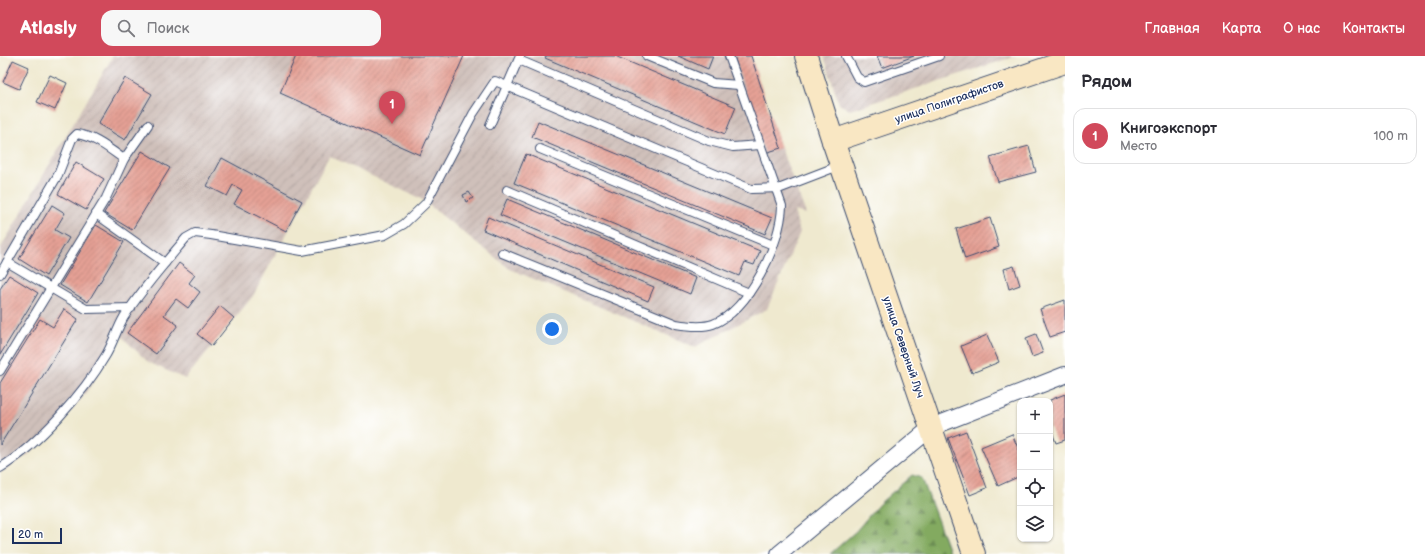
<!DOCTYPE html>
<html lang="ru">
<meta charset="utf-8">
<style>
body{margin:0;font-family:"Balsamiq Sans",sans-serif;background:#f7f7f7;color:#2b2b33}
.controls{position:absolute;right:12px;bottom:12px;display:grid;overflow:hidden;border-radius:8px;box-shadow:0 1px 3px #0004}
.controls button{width:36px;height:36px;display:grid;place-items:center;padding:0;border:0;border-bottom:1px solid #e1e1e2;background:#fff;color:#2b2b33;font:20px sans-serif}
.scale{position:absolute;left:12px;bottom:10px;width:50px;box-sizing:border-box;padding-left:4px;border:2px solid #1b2f5e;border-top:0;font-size:11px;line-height:14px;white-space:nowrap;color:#1b2f5e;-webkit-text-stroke:3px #fff;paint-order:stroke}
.you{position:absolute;left:552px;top:273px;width:14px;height:14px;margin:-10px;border:3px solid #fff;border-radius:50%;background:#1a73e8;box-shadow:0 0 0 6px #1a73e833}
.badge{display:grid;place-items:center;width:26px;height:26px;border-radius:50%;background:#d1495b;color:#fff;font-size:13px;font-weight:700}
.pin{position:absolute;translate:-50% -33px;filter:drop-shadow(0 1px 2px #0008)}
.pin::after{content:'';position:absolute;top:21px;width:14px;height:12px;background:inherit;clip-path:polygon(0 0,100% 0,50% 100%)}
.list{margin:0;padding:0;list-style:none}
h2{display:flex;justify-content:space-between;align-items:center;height:52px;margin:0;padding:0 16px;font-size:17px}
h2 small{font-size:13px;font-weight:400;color:#7c7c81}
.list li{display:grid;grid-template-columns:26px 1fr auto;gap:12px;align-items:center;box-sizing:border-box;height:56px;margin:0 8px 8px;padding:0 8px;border:1px solid #e1e1e2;border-radius:12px}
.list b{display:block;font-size:15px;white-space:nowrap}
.list p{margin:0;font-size:13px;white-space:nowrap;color:#7c7c81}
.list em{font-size:13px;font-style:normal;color:#7c7c81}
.icon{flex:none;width:22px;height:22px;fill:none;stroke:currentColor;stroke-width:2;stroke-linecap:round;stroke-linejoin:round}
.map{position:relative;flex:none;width:1065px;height:498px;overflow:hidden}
header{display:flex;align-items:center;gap:24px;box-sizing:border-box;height:56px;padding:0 20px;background:#d1495b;color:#fff}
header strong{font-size:19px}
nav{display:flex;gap:22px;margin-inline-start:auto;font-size:14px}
.search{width:280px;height:36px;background:#f7f7f7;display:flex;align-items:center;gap:10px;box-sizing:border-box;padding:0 14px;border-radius:12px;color:#7c7c81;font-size:15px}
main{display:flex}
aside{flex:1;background:#fff}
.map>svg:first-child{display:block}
.industrial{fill:url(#industrial-furrows)}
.forest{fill:url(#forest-firs);stroke:#4f6c5f}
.building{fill:url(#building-hatch)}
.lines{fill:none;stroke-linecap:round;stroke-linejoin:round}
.lane-casing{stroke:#3b4b6f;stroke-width:10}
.street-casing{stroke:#3b4b6f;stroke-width:18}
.secondary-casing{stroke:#3b4b6f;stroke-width:24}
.lane{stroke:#fff;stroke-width:8}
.street{stroke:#fff;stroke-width:16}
.secondary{stroke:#f9e7c3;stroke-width:22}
.labels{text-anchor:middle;stroke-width:3;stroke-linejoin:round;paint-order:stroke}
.street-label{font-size:11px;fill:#1b2f5e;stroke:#fff}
</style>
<header>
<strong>Atlasly</strong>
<div class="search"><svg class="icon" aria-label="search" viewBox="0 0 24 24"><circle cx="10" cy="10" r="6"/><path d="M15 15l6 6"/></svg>Поиск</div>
<nav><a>Главная</a><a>Карта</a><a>О нас</a><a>Контакты</a></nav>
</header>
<main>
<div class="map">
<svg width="1065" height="498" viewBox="0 0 1065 498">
<defs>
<pattern id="industrial-furrows" width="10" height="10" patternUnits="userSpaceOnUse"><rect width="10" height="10" fill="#cfc0ba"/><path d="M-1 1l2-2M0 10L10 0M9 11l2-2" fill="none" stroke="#b1a5a2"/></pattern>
<pattern id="forest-firs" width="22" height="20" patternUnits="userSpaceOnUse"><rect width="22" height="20" fill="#83aa60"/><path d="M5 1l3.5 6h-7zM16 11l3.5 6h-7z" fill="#6a8b52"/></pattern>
<pattern id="building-hatch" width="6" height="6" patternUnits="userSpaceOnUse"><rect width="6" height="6" fill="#e5a094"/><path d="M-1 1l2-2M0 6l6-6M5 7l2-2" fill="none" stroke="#b9837c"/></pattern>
</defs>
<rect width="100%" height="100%" fill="#fff"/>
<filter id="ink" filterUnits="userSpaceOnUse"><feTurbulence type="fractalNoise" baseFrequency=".025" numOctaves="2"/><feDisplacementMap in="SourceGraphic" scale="8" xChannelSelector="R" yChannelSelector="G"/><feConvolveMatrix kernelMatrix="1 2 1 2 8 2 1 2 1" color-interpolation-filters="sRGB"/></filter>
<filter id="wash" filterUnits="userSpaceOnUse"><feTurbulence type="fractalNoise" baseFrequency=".012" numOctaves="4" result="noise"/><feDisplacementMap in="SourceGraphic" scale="16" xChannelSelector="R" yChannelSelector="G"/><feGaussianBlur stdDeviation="0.9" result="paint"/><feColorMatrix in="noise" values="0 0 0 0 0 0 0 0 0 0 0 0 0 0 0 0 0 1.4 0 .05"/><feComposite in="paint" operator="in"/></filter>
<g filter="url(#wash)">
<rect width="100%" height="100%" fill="#efe9cf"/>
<g class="industrial">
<polygon points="113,0 751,0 781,92 806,158 794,155 800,176 767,253 695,291 510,213 421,143 329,100 253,240 185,323 148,306 119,278 97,320 82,342 29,398 0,417 0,193"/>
<polygon points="824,0 1016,0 850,54 839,48"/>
</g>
<polygon class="forest" points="912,419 922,422 950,498 830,498 856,475 879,448"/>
<g id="blocks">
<g class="building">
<polygon points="296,0 464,0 420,99 280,37"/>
<polygon points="546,0 615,0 736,51 725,78 545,2"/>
<polygon points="678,0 713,0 708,13"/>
<polygon points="734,0 751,0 781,92 765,97"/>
<polygon points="877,0 914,0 882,12"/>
<polygon points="13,4 29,11 19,33 3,26"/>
<polygon points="50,19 67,27 55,54 37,46"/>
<polygon points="125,22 152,38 125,84 98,68"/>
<polygon points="538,65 772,162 765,178 532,81"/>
<polygon points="1029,90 1036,116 998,126 990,101"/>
<polygon points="142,95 170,112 132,174 104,157"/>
<polygon points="526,98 760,195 754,209 745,206 739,220 514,127"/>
<polygon points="222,102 302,145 286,175 234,148 242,134 233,129 227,140 207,130"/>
<polygon points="76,106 104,123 86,154 58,138"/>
<polygon points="469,136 473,142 466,146 463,139"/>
<polygon points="507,143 696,222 690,238 500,159"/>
<polygon points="52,149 65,157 55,174 69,182 46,220 19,203"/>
<polygon points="488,161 654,231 648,245 483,174"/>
<polygon points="990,162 999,191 965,203 956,173"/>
<polygon points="96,169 124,186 88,246 60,229"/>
<polygon points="179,207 195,219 189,227 200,236 188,252 176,243 164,259 178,269 156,298 127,277"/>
<polygon points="1014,210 1020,229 1009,233 1004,213"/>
<polygon points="9,219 38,237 0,299 0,233"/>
<polygon points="1065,244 1065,276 1050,281 1040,253"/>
<polygon points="220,250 234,262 212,290 197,278"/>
<polygon points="64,253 78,263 0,389 0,327 40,263 53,271"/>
<polygon points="1036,278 1043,297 1032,301 1026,282"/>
<polygon points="987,279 999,306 972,317 961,290"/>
<polygon points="1065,338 1065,384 1056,387 1050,371 1050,344"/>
<polygon points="966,375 987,432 970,439 948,382"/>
<polygon points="1012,378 1020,397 1020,420 998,430 981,391"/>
</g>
</g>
</g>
<g filter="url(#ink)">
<use href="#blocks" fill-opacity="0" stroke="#3b4b6f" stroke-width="1"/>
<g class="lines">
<g class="lane-casing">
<g id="lane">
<polyline points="647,0 713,27 739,29"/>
<polyline points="846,0 857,21 864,26 939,0"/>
<polyline points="519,4 709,85 733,91 760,89"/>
<polyline points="490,69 520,0"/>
<polyline points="540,93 773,189"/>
<polyline points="507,134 749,237"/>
<polyline points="96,158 165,207"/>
<path d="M502 197 676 268C688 270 702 272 713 268 750 254 781 187 782 150L729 0"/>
<polyline points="7,206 86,253 131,252"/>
<path d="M0 218 58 119 72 83 77 78C96 81 109 93 124 103"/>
<polyline points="0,315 106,142 124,103 148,69"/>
<path d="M0 412C38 389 83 338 106 299 113 287 117 273 124 261 142 233 165 207 186 182L195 177 211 179 302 195 385 179 404 168 426 147 473 58 495 25 751 133 781 132 841 109"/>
</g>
</g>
<g class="street-casing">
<polyline id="street" points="779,498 932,371 1065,319"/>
</g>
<g class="secondary-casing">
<g id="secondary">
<polyline points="806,0 833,85 974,498"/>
<polyline points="833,85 1065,6"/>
</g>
</g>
<use href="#lane" class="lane"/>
<use href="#street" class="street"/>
<use href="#secondary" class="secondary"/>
</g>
</g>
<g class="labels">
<g class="street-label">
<text transform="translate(949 45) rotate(-19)" y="4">улица Полиграфистов</text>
<text transform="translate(904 291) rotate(71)" y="4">улица Северный Луч</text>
</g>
</g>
</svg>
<div class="controls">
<button>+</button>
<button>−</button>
<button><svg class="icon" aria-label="locate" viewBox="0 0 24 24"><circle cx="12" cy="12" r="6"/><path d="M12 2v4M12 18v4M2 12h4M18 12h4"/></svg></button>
<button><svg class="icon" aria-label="layers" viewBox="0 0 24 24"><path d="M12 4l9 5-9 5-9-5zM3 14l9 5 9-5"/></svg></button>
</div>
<div class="scale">20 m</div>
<div class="you"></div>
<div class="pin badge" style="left:392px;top:68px">1</div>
</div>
<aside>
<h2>Рядом<small></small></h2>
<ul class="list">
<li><span class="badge">1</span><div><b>Книгоэкспорт</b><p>Место</p></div><em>100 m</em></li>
</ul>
</aside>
</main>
